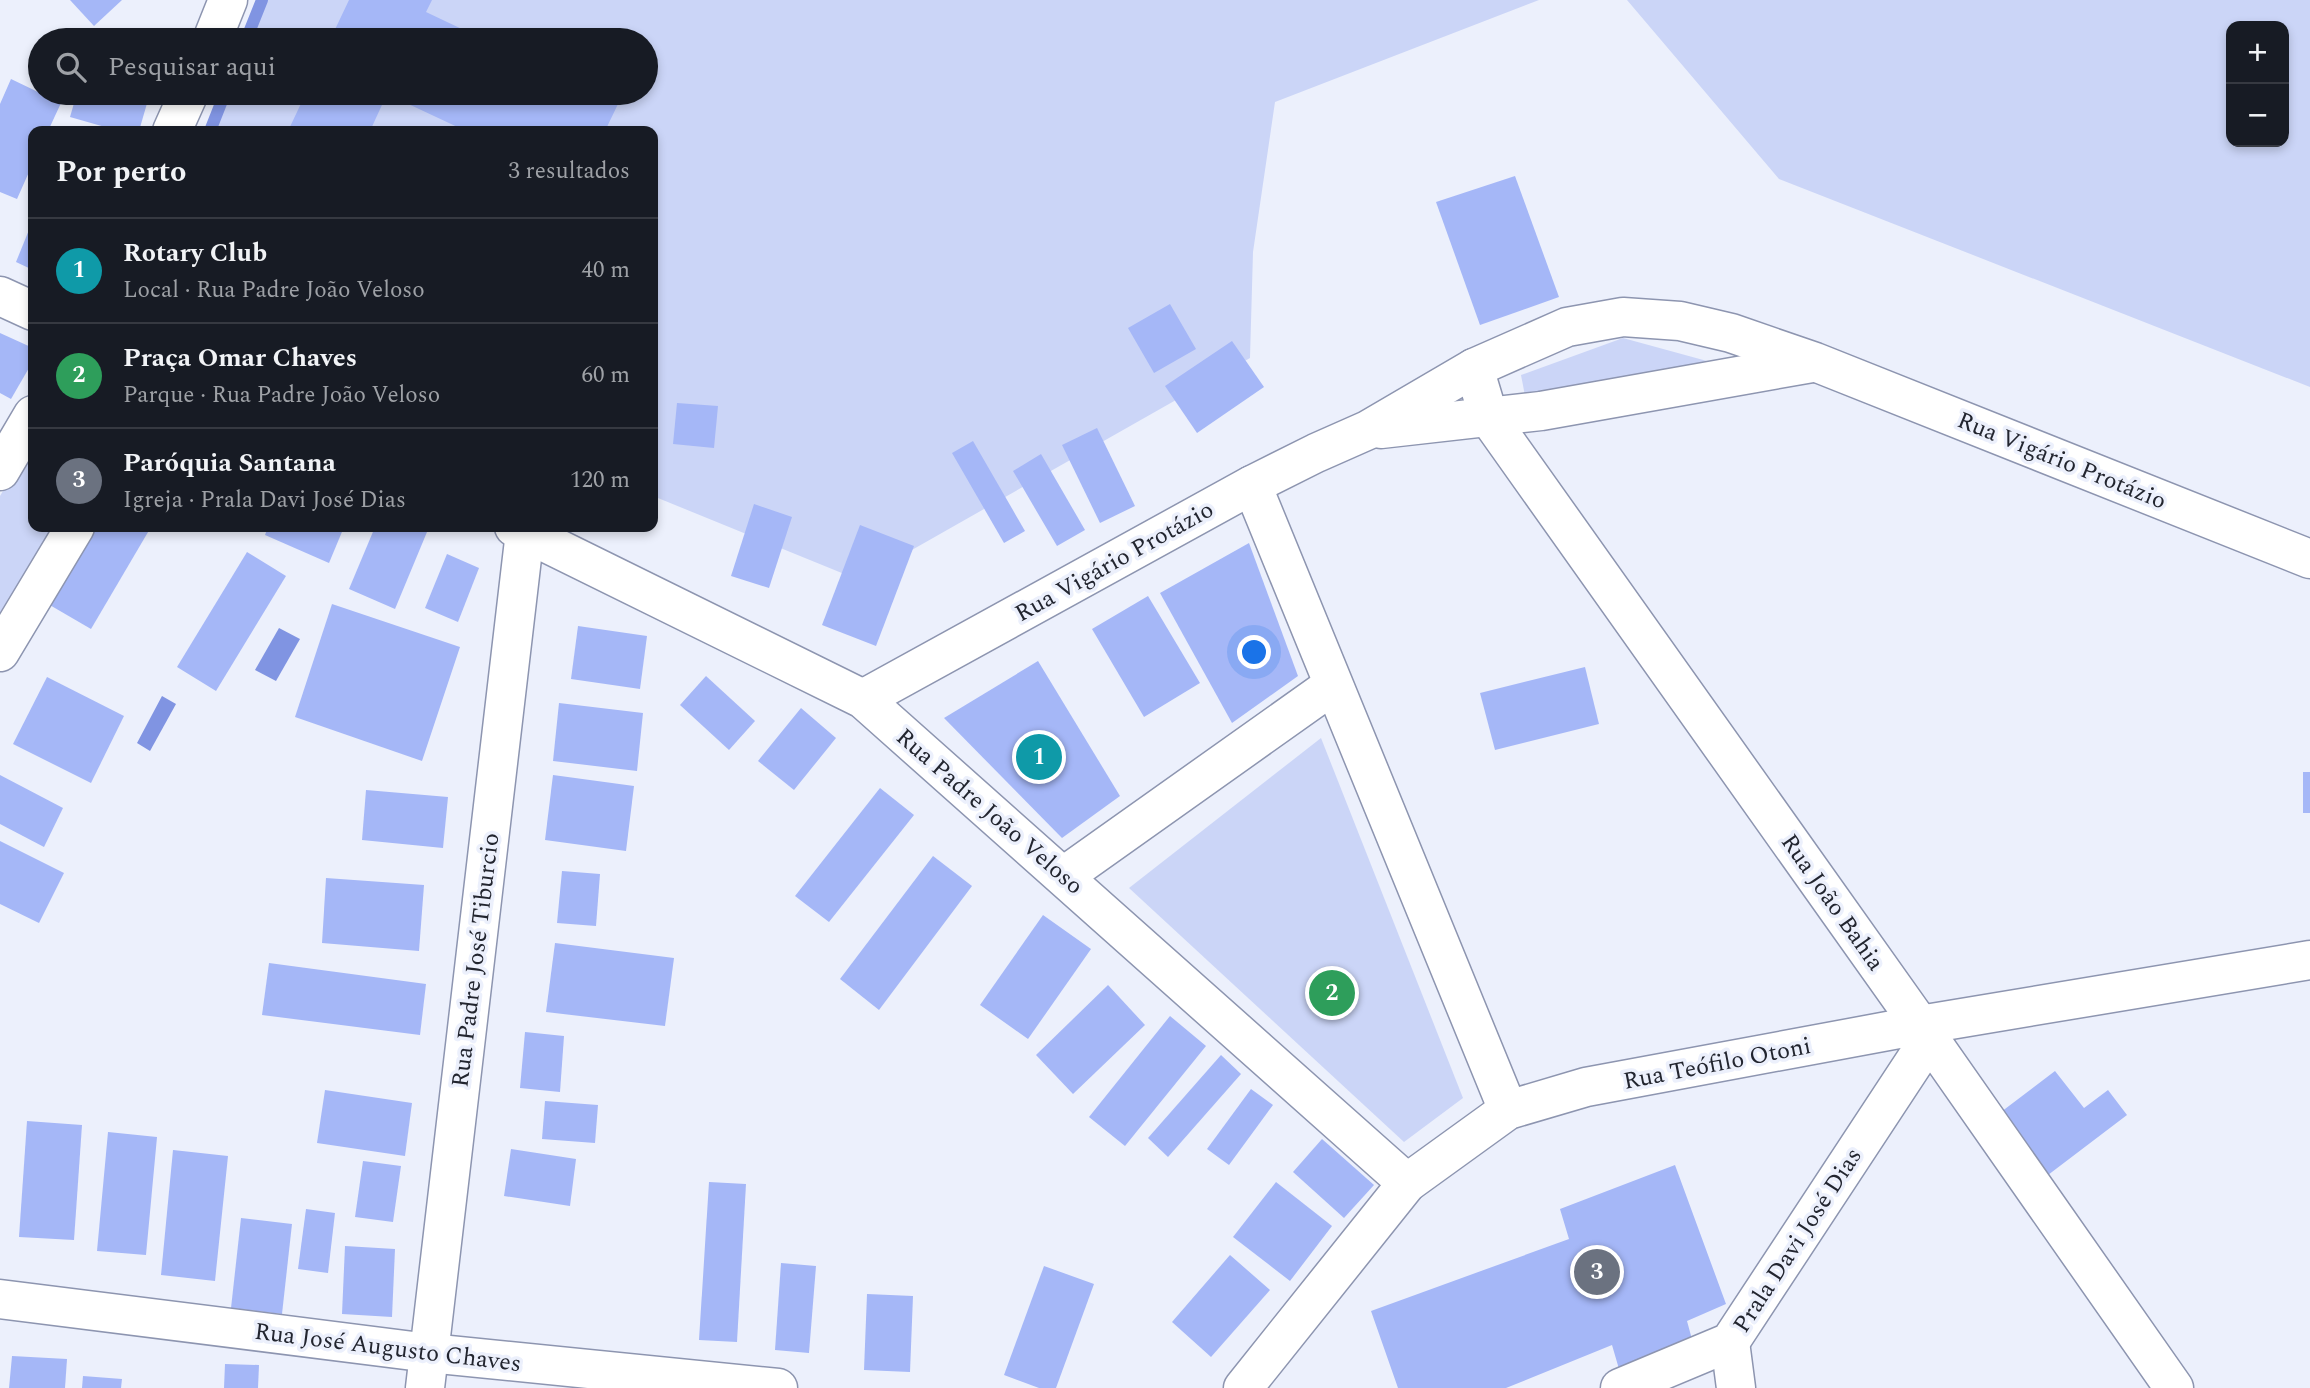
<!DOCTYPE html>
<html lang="pt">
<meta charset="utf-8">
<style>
body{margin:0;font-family:Spectral,serif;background:#20242c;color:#f1f3f6}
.controls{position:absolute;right:21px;top:21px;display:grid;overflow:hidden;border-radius:14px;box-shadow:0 4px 10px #0003}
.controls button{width:63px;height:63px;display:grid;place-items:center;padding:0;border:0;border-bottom:2px solid #363941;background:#171b24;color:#f1f3f6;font:35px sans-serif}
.you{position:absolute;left:1255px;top:653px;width:24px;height:24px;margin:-18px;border:5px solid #fff;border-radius:50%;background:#1a73e8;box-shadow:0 0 0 10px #1a73e833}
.badge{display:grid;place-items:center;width:46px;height:46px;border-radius:50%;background:#2563eb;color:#fff;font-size:23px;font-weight:700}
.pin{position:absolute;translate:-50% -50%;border:4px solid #fff;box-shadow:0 2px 7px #0006}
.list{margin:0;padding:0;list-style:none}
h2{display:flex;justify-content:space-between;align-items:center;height:91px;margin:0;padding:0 28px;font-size:30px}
h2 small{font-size:23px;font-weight:400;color:#9ea1a6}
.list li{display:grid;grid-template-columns:46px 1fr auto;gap:21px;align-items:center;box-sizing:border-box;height:105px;padding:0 28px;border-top:2px solid #363941}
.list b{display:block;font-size:26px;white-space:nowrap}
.list p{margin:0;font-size:23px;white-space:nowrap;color:#9ea1a6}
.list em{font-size:23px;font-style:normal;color:#9ea1a6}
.icon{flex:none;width:38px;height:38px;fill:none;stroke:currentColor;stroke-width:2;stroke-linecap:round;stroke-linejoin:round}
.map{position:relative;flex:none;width:2310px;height:1388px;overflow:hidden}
.search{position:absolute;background:#171b24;box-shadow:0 4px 10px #0003;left:28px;top:28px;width:630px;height:77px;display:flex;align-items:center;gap:18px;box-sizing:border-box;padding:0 24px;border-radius:38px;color:#9ea1a6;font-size:26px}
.panel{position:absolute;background:#171b24;box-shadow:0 4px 10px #0003;left:28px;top:126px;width:630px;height:406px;border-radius:14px}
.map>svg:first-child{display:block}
.green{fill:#cbd5f7;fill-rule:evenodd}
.water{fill:#8094e2}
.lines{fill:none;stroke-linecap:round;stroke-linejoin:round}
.stream{stroke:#8094e2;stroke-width:12}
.building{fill:#a5b7f7}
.minor-casing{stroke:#8d95b0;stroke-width:41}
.minor{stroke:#fff;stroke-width:38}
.labels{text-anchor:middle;stroke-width:7;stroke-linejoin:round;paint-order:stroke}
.street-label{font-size:24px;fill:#22252f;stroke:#ecf0fc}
</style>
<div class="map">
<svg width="2310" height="1388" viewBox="0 0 2310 1388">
<rect width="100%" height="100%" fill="#ecf0fc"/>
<g class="green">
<polygon points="262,0 1539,0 1275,102 1253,252 1250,358 859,580 653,496 653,131 210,131 225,93 646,93 646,40 246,40"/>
<path d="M1627 0H2310V387L1779 179ZM2284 26V142H2231V26Z"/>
<polygon points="1623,338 1707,361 1638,380 1526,401 1521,375"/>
<polygon points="33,441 33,527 56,527 0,621 0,496"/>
<polygon points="1321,738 1463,1098 1404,1142 1129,888"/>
</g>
<g class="water">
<polygon points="279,628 300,639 276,681 255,670"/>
<polygon points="162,696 176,704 150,751 137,743"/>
</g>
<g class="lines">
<g class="stream">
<polyline points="246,40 262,0"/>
<polyline points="210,131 225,93"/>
</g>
</g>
<g class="building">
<polygon points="70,0 122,0 94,26"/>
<polygon points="349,0 432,0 426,12 485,40 330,40"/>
<polygon points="11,79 61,103 48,131 33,131 33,163 17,199 0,192 0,104"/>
<polygon points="77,93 150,93 139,131 119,131 70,117"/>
<polygon points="306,93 595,93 618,104 605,131 466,131 387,94 370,131 288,131"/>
<polygon points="1515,176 1559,297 1480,325 1436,202"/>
<polygon points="33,220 33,270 16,262"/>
<polygon points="1170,304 1196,349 1154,373 1128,328"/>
<polygon points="0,333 33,348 33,361 11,399 0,393"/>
<polygon points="1232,341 1264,387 1197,433 1165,386"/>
<polygon points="677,403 718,406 714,448 673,444"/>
<polygon points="1097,428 1135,506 1100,523 1062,445"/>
<polygon points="973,441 1025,531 1004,543 952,453"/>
<polygon points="1041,454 1085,530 1057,546 1013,471"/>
<polygon points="754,504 792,517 769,588 731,576"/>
<polygon points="860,525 914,546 876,646 822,625"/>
<polygon points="93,527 151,527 91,629 48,604"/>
<polygon points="268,527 344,527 329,563 265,535"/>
<polygon points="375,527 414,527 427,532 395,609 349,589"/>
<polygon points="1249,543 1298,676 1232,723 1160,593"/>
<polygon points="247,552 286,576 216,691 177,667"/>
<polygon points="447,554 479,568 458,622 425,608"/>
<polygon points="1148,596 1200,683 1144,717 1092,629"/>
<polygon points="332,604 460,647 422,761 295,717"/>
<polygon points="578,626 647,636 640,689 571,679"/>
<polygon points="1038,661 1120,796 1062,838 944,718"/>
<polygon points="1585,667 1599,724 1495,750 1480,693"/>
<polygon points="706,676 755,721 729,750 680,705"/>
<polygon points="47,677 124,716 91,783 13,744"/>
<polygon points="559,703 643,713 637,771 553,761"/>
<polygon points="801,708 836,738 794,790 758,761"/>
<rect x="2303" y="772" width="7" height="41"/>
<polygon points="0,775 63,808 44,847 0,824"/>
<polygon points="553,775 634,786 626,851 545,840"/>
<polygon points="880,788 914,815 829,922 795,896"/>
<polygon points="366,790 448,797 443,848 362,840"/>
<polygon points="0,841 64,873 39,923 0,904"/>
<polygon points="933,856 972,886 879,1010 840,979"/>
<polygon points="562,871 600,874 596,926 557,923"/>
<polygon points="326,878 424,885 419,951 322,943"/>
<polygon points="1043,915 1091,949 1028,1039 980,1005"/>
<polygon points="555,943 674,958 665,1026 546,1012"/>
<polygon points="269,963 426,984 420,1035 262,1015"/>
<polygon points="1108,985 1145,1025 1073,1094 1036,1055"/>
<polygon points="1170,1016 1206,1046 1125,1146 1089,1117"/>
<polygon points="525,1032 564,1036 560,1092 520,1088"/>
<polygon points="1221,1055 1241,1074 1168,1157 1148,1138"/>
<polygon points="2055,1071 2084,1108 2108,1090 2127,1115 2048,1175 2001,1112"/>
<polygon points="1251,1089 1273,1105 1229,1165 1207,1149"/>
<polygon points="325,1090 412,1103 405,1156 317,1143"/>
<polygon points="545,1101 598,1105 595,1143 542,1139"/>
<polygon points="27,1121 82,1125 74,1240 19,1237"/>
<polygon points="108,1132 157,1137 146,1255 97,1251"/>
<polygon points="1322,1139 1374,1185 1344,1218 1293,1172"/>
<polygon points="511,1149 576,1159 570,1206 504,1196"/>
<polygon points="173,1150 228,1156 215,1281 161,1275"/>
<polygon points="363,1161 401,1166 393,1222 355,1217"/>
<polygon points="1675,1165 1726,1304 1687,1321 1693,1343 1619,1369 1612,1345 1506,1388 1398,1388 1371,1311 1569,1239 1560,1209"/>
<polygon points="709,1182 746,1184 737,1342 699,1340"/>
<polygon points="1276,1182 1332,1226 1290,1281 1233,1237"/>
<polygon points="306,1209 335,1213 328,1273 298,1269"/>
<polygon points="241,1218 292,1224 282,1314 231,1308"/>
<polygon points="345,1246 395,1249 392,1317 342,1314"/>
<polygon points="1230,1255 1270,1290 1211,1357 1172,1322"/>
<polygon points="781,1263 816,1266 809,1353 775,1350"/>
<polygon points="1044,1266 1094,1284 1056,1388 1039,1388 1004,1375"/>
<polygon points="867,1294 913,1296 910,1372 864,1370"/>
<polygon points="12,1356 67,1359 65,1388 9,1388"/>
<polygon points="225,1364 259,1365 258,1388 224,1388"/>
<polygon points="83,1376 122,1379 121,1388 82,1388"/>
</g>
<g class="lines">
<g class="minor-casing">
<g id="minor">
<polyline points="212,40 228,0"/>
<polyline points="172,131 189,93"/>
<polyline points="0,296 33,311"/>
<polyline points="1474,368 1489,418 1920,1025 2174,1388"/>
<polyline points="1381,429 1541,411 1812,363"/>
<polyline points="0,471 33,415"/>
<polyline points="1252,485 1508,1110"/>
<polyline points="514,527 863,699 1407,1183"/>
<polyline points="0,652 75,527"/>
<polyline points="863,699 1252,485 1316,453 1368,430 1474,368 1567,327 1623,317 1680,321 1731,333 1815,362 2310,559"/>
<polyline points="1064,876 1333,685"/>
<polyline points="0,1299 429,1353 778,1388"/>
<polyline points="1730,1342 1736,1388"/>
<polyline points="425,1388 525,532"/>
<polyline points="1243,1388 1407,1183 1508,1110 1586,1087 1920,1025 2310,960"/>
<polyline points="1620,1388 1730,1342 1930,1038"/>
</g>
</g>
<use href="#minor" class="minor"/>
</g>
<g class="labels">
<g class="street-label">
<text transform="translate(2062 460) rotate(22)" y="8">Rua Vigário Protázio</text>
<text transform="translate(1114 561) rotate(-29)" y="8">Rua Vigário Protázio</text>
<text transform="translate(990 811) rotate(41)" y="8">Rua Padre João Veloso</text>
<text transform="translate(1833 902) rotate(55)" y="8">Rua João Bahia</text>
<text transform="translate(475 960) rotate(-83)" y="8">Rua Padre José Tiburcio</text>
<text transform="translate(1717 1063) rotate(-11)" y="8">Rua Teófilo Otoni</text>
<text transform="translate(1797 1240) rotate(-57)" y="8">Prala Davi José Dias</text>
<text transform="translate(388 1347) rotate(7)" y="8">Rua José Augusto Chaves</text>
</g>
</g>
</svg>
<div class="controls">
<button>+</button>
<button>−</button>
</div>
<div class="you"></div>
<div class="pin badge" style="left:1039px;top:757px;background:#0f9aa8">1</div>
<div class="pin badge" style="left:1332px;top:993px;background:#2e9e5b">2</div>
<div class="pin badge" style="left:1597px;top:1272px;background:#6b7280">3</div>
<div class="search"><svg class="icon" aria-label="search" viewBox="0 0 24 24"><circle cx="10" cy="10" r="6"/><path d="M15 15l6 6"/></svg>Pesquisar aqui</div>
<section class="panel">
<h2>Por perto<small>3 resultados</small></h2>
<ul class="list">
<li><span class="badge" style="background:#0f9aa8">1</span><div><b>Rotary Club</b><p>Local · Rua Padre João Veloso</p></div><em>40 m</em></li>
<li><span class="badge" style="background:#2e9e5b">2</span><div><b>Praça Omar Chaves</b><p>Parque · Rua Padre João Veloso</p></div><em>60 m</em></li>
<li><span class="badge" style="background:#6b7280">3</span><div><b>Paróquia Santana</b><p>Igreja · Prala Davi José Dias</p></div><em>120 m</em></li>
</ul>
</section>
</div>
